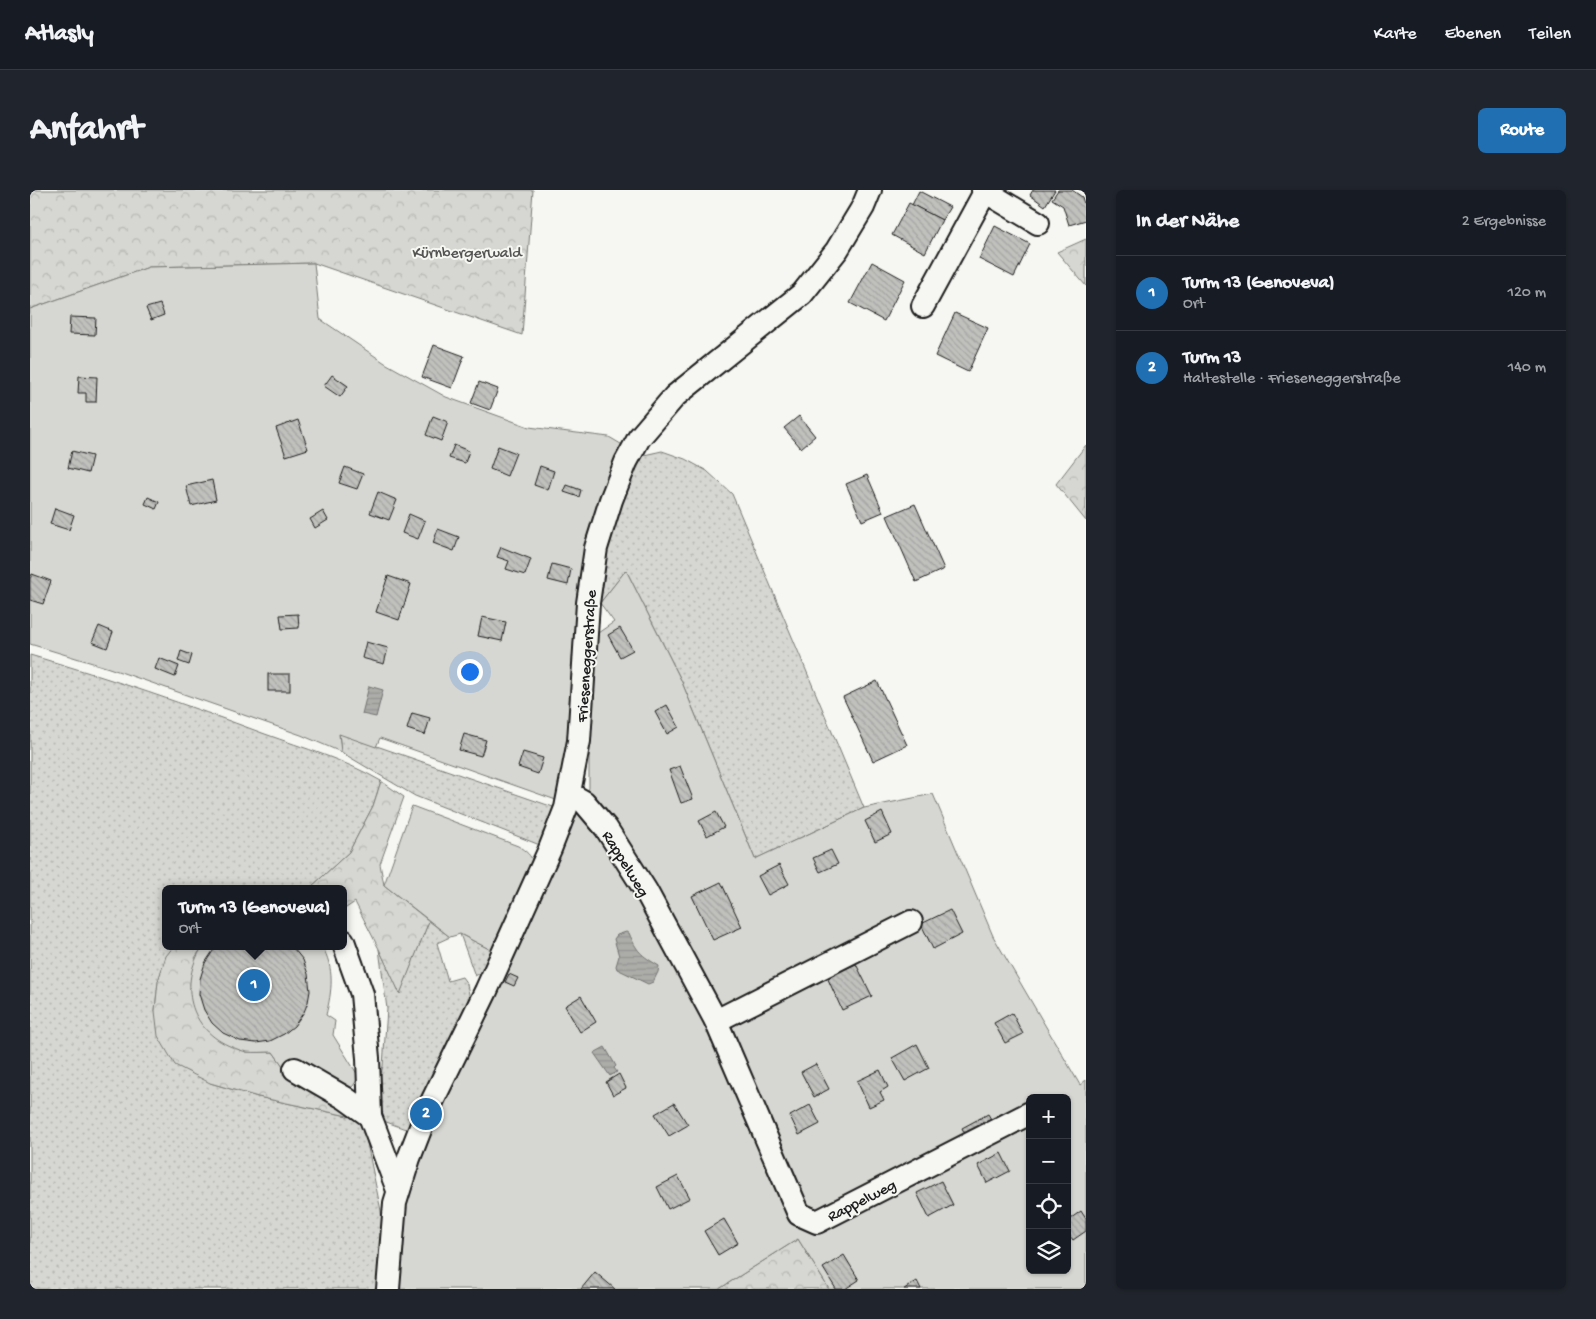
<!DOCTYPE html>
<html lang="de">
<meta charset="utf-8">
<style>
body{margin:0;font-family:"Gochi Hand",sans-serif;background:#20242c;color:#f1f3f6}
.controls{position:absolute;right:15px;bottom:15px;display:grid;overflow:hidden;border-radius:8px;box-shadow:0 1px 4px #0004}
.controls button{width:45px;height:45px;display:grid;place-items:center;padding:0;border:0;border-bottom:1px solid #363941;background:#171b24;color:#f1f3f6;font:25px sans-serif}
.you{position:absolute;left:439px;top:481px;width:18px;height:18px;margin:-12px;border:4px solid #fff;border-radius:50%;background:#1a73e8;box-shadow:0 0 0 8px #1a73e833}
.badge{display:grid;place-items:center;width:32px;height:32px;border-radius:50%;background:#1f6fb2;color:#fff;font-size:16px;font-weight:700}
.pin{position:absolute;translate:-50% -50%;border:2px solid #fff;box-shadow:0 1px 5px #0006}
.popup{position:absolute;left:132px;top:695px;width:185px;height:65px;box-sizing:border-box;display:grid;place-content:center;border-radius:8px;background:#171b24;filter:drop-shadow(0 1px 4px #0005);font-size:16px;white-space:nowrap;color:#9ea1a6}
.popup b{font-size:19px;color:#f1f3f6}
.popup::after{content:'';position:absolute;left:50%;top:100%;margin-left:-10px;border:10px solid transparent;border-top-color:#171b24}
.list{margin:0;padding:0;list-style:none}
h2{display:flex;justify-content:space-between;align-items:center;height:65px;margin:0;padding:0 20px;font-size:21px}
h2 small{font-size:16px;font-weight:400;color:#9ea1a6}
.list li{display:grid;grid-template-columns:32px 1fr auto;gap:15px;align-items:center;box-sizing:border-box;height:75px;padding:0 20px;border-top:1px solid #363941}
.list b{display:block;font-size:19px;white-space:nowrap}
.list p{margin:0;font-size:16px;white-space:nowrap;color:#9ea1a6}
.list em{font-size:16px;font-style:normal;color:#9ea1a6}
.icon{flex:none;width:28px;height:28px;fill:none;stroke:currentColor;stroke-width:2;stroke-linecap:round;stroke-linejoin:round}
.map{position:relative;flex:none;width:1056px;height:1099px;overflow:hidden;border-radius:8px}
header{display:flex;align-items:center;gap:30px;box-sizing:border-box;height:70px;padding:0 25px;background:#171b24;border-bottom:1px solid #363941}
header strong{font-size:24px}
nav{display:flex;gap:28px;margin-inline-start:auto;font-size:18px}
.intro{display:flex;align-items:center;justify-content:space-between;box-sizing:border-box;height:120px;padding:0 30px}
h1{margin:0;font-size:35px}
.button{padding:12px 22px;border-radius:8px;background:#1f6fb2;color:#fff;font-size:18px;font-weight:700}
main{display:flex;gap:30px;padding:0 30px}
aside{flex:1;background:#171b24;border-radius:8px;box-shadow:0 1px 4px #0004}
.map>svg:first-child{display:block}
.grass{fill:url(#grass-dots);stroke:#797977}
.forest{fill:url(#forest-crowns);stroke:#797977}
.green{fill:#d6d6d2;stroke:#797977;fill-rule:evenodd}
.water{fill:url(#water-rules);stroke:#727271}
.building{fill:url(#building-back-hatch);stroke:#1c1c1c}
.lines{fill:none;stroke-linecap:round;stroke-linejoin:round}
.minor-casing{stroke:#1c1c1c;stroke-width:26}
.minor{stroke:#f6f6f2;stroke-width:22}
.labels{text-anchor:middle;stroke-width:4;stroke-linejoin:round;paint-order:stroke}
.park-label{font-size:16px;fill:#545453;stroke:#f6f6f2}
.street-label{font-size:16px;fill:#1c1c1c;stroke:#f6f6f2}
</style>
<header>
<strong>Atlasly</strong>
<nav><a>Karte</a><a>Ebenen</a><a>Teilen</a></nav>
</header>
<div class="intro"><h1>Anfahrt</h1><a class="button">Route</a></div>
<main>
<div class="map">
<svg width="1056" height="1099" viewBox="0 0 1056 1099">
<defs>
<pattern id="grass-dots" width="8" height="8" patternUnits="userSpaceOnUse" patternTransform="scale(1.25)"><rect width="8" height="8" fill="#d6d6d2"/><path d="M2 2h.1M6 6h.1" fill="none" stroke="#b7b7b4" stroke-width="1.8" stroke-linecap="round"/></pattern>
<pattern id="forest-crowns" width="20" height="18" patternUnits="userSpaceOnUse" patternTransform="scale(1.25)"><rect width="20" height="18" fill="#d6d6d2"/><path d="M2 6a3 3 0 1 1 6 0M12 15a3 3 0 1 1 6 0" fill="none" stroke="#b7b7b4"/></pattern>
<pattern id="water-rules" width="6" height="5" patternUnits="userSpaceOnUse" patternTransform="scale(1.25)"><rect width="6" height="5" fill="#acaca9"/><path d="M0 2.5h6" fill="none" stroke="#939391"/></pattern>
<pattern id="building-back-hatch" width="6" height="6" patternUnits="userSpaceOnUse" patternTransform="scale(1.25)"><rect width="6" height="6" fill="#c0c0bd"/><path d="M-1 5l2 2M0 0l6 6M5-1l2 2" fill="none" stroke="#a4a4a2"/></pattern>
</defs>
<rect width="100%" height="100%" fill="#f6f6f2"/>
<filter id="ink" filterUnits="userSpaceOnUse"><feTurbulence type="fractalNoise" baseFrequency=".02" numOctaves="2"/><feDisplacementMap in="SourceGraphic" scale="10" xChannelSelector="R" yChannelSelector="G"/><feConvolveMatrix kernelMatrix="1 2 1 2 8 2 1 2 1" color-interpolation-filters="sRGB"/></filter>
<g filter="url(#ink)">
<g class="grass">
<polygon points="632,261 655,269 677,281 702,304 834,618 725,669 651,490 596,380 570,413 572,383 576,348 607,274 614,265"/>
<path d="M0 465C80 488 157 515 235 544 274 558 315 570 351 591L343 616 319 662 279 699H135V756H144C129 775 127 798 125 821L180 893 228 907 332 929 351 1021 353 1041 350 1099H0Z"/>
<polygon points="309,543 529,619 520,659 385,606 311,562"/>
<polygon points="399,731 420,747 407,753 418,791 432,787 437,794 440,810 381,941 340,926 353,876 357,819 349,759 370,803"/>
<polygon points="430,744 465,762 456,780 445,786"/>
</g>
<g class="forest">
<polygon points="0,0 503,0 492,145 284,73 119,77 0,119"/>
<polygon points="1056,49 1056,96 1027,62"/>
<polygon points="1056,255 1056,331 1026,294"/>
<polygon points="351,591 374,607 350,674 354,695 399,731 370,804 349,759 325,712 313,720 313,699 279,699 319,662 343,616"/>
<polygon points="144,756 173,756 165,768 216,862 243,862 256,880 332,929 228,907 180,893 145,875 128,846 125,821 128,791 136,766"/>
<polygon points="768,1049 799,1099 689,1099"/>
</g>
<g class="green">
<polygon points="284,73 290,129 355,173 416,207 499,237 579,247 596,257 570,319 535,603 526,610 350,548 346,557 309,544 311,562 271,545 79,478 0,454 0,119 119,77"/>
<path d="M596 380 651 490 725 669 834 618 903 604 963 746 1050 895 1056 890V1099H799L768 1049 689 1099H369L372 1028 387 971 540 635 559 598V543L565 445 584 432 570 413ZM1000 908H1037V1080H1000Z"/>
<path d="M382 616 488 656C496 661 501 665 504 674L465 762 430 744 420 747 354 695Z"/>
<path d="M173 756H292C305 779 302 801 296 825L305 831 303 845 329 887 315 908 256 880 243 862C235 862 225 863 217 862 212 861 207 859 202 857 159 840 148 794 173 756Z"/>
</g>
<g class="water">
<polygon points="339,496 353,500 346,527 332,524"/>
<path d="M596 742 599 743C607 762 611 765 629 776L628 782 623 792 618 794 587 779 586 776 589 766 584 749 587 745Z"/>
<polygon points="575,857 586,876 584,878 587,882 580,886 564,863"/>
</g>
<g class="building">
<polygon points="1003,0 1025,0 1015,16 1000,5"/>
<polygon points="1028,0 1042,0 1052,7 1056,20 1056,30 1039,35 1033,16 1022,9"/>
<polygon points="889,1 920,17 912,30 882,15"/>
<polygon points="879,13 912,30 895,63 862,45"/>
<polygon points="965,36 1000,54 984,87 949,69"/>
<polygon points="842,72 875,90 854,131 820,113"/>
<polygon points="130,114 134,125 121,130 116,118"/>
<polygon points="925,123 958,138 938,182 905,166"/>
<polygon points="40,127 66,128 65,145 39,144"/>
<polygon points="404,155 434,166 422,198 392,187"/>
<polygon points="302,185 318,196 310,207 294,196"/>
<polygon points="49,186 67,187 66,212 56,212 56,203 48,203"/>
<polygon points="449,192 468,199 460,220 441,213"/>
<polygon points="403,226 418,232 411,251 396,245"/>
<polygon points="769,226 785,246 771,258 754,238"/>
<polygon points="268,230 278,259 256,266 246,238"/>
<polygon points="424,255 439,261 435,273 419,268"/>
<polygon points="468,256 486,263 477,286 460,279"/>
<polygon points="42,261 62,266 58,283 38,278"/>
<polygon points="510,276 524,281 518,300 504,295"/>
<polygon points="315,277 333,284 327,299 309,293"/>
<polygon points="837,285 853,322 832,331 816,294"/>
<polygon points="182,290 186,310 161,316 156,296"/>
<polygon points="537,295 551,300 549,307 534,302"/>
<polygon points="348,302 367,310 359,330 340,323"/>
<polygon points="118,307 129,312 126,319 115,314"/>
<polygon points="885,314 914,379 886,392 857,326"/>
<polygon points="25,318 44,325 39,340 20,334"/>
<polygon points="293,321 298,330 285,338 280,329"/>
<polygon points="379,324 395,331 388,349 372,343"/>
<polygon points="408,339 429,347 424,361 403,353"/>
<polygon points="471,357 501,369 495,385 476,379 479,371 467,367"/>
<polygon points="522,374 541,379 538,395 518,390"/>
<polygon points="2,384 21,391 13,414 0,410 0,389"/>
<polygon points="358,386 381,394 369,430 346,422"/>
<polygon points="268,424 269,438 252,439 250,425"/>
<polygon points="452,427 476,432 472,451 448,446"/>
<polygon points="69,436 83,442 77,458 62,452"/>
<polygon points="590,438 603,460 590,467 578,445"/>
<polygon points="336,452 358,458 354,474 332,468"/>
<polygon points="151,461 162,465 159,475 148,471"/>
<polygon points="129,468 149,476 145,487 125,479"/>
<rect x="238" y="484" width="22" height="17"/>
<polygon points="847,491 877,555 843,571 813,507"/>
<polygon points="637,515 649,537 637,544 625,522"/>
<polygon points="382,523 400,528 395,545 377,539"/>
<polygon points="434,544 456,550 451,566 429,560"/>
<polygon points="493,562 513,568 508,584 488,577"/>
<polygon points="650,576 663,609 651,613 639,580"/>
<polygon points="686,622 694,637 677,646 669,631"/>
<polygon points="852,622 862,644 845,652 835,631"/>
<polygon points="801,660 808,674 790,682 783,668"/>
<polygon points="749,675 759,694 738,705 728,686"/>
<polygon points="691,692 712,737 683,750 662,706"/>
<polygon points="920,720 932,744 903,759 891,734"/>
<polygon points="188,756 260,756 264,759 273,770 278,784 280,801 278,812 274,822 264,836 254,844 240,851 226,853 210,851 193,843 182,833 174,820 169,804 170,789 175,773 183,761"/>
<polygon points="826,774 842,806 812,820 797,787"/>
<polygon points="479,784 488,788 484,796 475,792"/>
<polygon points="551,806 566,832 550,842 535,816"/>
<polygon points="982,823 993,844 975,853 964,833"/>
<polygon points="887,854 899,878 875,891 862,868"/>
<polygon points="786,874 799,899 784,907 771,882"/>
<polygon points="850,880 858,897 850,902 854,910 839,917 827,891"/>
<polygon points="589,884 596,898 583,905 576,892"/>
<polygon points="644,913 658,935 639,946 625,924"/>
<polygon points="780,915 790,934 769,945 760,926"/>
<polygon points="958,924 965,936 938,950 932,938"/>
<polygon points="971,963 980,981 957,993 948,975"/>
<polygon points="648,986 660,1008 638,1019 627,997"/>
<polygon points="911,991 923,1015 899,1028 887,1003"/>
<polygon points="1051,1021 1056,1029 1056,1041 1043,1050 1037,1042 1037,1031"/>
<polygon points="694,1029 708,1053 688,1065 674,1041"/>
<polygon points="814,1065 829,1090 815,1099 806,1099 793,1078"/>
<polygon points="565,1082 585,1099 551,1099"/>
<polygon points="887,1091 891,1099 874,1099"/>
</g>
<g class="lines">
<g class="minor-casing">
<g id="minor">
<polyline points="953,0 1008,33"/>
<polyline points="893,116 955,2"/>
<polyline points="540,604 554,612 576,638 616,701 686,831 769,1024 787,1032 1000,923"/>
<polyline points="313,751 332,804 338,868 340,926 368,1000"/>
<polyline points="686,831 881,732"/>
<polyline points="265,879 315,908 340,926"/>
<polyline points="358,1099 365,1013 379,968 396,924 456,801 520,659 536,618 549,551 558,413 566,358 581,310 596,272 609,248 645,206 772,104 807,60 833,17 840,0"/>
</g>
</g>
<use href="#minor" class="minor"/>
</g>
</g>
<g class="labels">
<g class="park-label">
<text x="437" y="67">Kürnbergerwald</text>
</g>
<g class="street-label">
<text transform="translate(555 466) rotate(-86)" y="6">Frieseneggerstraße</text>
<text transform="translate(597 673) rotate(58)" y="6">Rappelweg</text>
<text transform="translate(831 1009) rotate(-27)" y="6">Rappelweg</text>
</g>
</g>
</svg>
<div class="controls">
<button>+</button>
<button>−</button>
<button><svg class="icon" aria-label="locate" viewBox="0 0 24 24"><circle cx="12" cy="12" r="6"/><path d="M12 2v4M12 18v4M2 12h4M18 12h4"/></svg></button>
<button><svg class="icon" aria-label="layers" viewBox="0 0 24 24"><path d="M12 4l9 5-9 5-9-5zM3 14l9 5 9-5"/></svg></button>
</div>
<div class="you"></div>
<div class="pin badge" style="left:224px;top:795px">1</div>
<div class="popup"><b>Turm 13 (Genoveva)</b>Ort</div>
<div class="pin badge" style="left:396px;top:924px">2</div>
</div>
<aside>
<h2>In der Nähe<small>2 Ergebnisse</small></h2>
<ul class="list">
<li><span class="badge">1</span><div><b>Turm 13 (Genoveva)</b><p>Ort</p></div><em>120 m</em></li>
<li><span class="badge">2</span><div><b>Turm 13</b><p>Haltestelle · Frieseneggerstraße</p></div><em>140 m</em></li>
</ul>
</aside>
</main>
